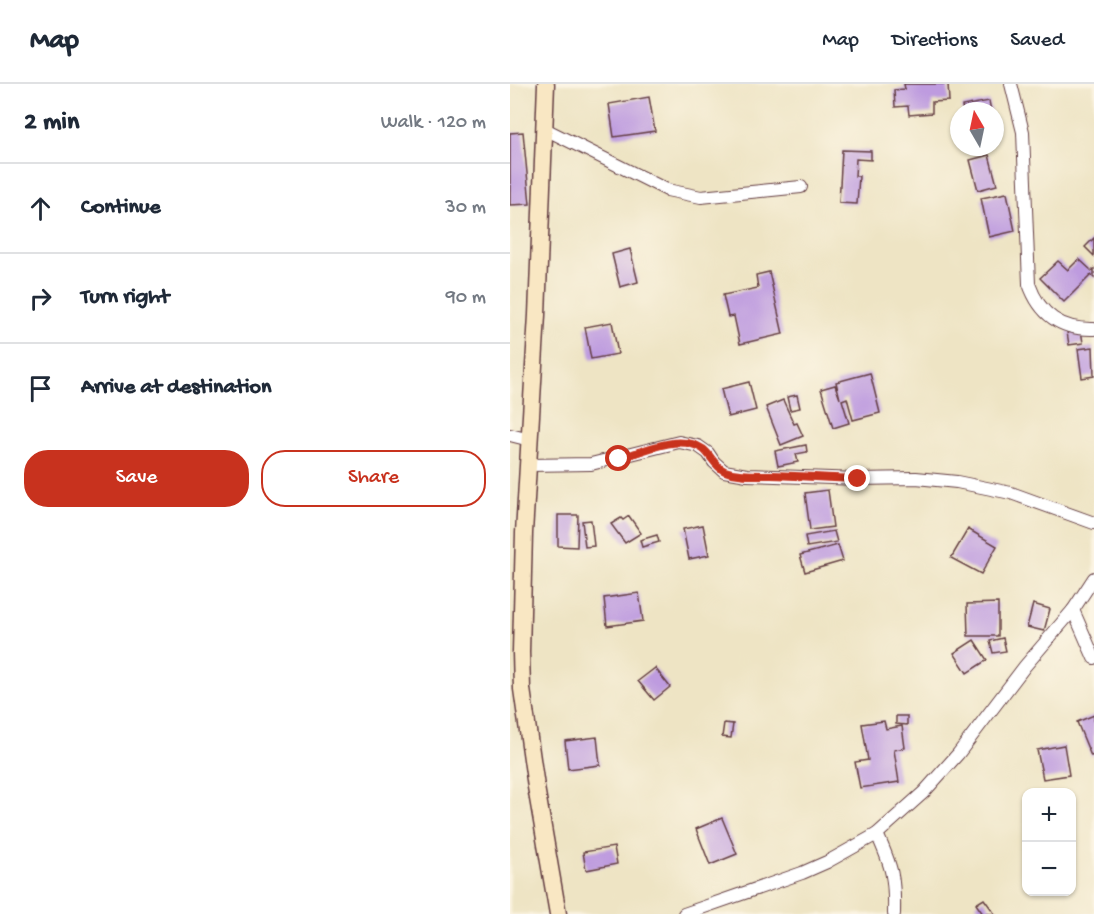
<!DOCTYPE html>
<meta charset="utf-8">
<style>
body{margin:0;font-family:"Gochi Hand",sans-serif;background:#f2f2f3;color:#1f2937}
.controls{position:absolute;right:18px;bottom:18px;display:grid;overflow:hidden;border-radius:12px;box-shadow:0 2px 4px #0004}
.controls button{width:54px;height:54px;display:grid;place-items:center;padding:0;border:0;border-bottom:2px solid #e0e1e3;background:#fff;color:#1f2937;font:30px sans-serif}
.compass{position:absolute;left:440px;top:18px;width:54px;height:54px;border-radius:50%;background:#fff;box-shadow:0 2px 4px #0004;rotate:351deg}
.stop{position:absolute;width:18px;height:18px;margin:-14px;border:4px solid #c8321e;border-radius:50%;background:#fff}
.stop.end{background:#c8321e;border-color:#fff;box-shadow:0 2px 6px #0008}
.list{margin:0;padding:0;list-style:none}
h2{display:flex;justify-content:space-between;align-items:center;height:78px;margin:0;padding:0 24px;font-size:26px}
h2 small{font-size:20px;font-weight:400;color:#747a83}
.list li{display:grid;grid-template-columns:39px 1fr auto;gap:18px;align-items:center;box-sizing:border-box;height:90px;padding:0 24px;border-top:2px solid #e0e1e3}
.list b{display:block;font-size:22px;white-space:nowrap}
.list em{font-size:20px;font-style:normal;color:#747a83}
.actions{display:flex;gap:12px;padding:18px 24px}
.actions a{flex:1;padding:14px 0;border:2px solid #c8321e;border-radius:24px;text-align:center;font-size:21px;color:#c8321e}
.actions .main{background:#c8321e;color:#fff}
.icon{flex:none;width:33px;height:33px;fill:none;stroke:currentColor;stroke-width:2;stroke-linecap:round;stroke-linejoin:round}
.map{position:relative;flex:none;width:584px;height:830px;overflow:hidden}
header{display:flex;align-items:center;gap:36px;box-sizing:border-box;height:84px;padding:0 30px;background:#fff;border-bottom:2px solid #e0e1e3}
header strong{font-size:28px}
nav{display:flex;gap:33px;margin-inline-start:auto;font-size:21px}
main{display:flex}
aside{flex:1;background:#fff}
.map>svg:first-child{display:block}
.building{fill:#be9bdf}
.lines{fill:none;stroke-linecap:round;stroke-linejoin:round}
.street-casing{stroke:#633d42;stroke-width:14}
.secondary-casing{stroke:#633d42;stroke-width:19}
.street{stroke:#fff;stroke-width:12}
.secondary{stroke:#f9e7c3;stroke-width:16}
.route{stroke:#c8321e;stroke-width:8}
</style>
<header>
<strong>Map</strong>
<nav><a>Map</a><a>Directions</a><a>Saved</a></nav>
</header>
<main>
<aside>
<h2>2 min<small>Walk · 120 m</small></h2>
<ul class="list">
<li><svg class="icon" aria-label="ahead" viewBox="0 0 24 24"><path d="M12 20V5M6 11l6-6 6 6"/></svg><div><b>Continue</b></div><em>30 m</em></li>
<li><svg class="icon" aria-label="right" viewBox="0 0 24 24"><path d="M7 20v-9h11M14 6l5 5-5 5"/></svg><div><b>Turn right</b></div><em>90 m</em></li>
<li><svg class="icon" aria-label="arrive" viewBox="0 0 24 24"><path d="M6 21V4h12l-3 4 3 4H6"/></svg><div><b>Arrive at destination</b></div></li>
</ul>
<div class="actions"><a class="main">Save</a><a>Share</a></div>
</aside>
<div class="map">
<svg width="584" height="830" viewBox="0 0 584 830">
<rect width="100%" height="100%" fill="#fcf5e5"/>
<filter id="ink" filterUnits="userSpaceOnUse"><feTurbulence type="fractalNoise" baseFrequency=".0167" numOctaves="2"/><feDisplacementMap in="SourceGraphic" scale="12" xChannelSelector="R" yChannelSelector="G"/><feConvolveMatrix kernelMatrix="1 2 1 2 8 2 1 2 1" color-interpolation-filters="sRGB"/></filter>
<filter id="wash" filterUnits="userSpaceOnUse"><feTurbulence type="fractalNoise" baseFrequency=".008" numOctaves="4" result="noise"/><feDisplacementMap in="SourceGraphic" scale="24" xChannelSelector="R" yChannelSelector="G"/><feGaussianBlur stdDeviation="1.35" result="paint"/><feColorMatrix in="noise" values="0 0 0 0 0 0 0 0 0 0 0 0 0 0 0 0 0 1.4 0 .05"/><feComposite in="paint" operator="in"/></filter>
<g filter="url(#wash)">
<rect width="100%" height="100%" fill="#eee4c4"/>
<g id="blocks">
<g class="building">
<polygon points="394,0 438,0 439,17 422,18 422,29 399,31 398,22 385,23 384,6 395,5"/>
<polygon points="139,13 145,47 104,53 99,20"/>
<polygon points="479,17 481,27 453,27 452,22"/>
<polygon points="13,48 20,120 0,121 0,49"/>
<polygon points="332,66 361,67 361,76 346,75 345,92 349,92 347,120 329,119"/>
<polygon points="479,71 487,101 468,106 460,76"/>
<polygon points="497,109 505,147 479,153 471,114"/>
<polygon points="584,154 584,172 575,163"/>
<polygon points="120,165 128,198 110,203 102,170"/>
<polygon points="569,175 582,187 584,185 584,194 581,191 554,218 530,194 548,177 558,186"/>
<polygon points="259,188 273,250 230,260 224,232 218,233 213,211 248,204 246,191"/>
<polygon points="102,238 108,270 81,275 75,243"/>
<polygon points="571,246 573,259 559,261 557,248"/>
<polygon points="583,263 584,292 572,294 568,265"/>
<polygon points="360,289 370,329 343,336 337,314 332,316 339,339 323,344 311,305 325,301 330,315 326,298"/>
<polygon points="239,298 246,326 218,333 211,305"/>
<polygon points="287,311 290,324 280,326 277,313"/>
<polygon points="273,316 284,340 287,339 293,352 271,361 256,323"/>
<polygon points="296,361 297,368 286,370 288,378 268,382 265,367"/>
<polygon points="318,406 323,443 300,446 295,409"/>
<polygon points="48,431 68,431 67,463 48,462"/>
<polygon points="119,432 131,449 115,459 101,440 111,434 113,436"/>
<polygon points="81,436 84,462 75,463 72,437"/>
<polygon points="193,441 199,471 179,475 173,445"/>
<polygon points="458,445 487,462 471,490 441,474"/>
<polygon points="324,447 327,458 297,463 295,452"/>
<polygon points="147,451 149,458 132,463 130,456"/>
<polygon points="328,461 333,477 295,488 290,471"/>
<polygon points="129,509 133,537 97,542 94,514"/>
<polygon points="488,519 488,552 458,552 457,520"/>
<polygon points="523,520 540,525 534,547 517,543"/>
<polygon points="493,554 496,567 483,569 480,557"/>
<polygon points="464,556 477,576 457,589 444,569"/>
<polygon points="145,584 160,603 144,616 128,597"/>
<polygon points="584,631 584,671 581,672 567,638"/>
<polygon points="386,632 397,632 397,641 386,640"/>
<polygon points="374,637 376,645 392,642 395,664 384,666 389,698 350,704 345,678 358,676 352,640"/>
<polygon points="214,639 223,640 221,654 212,653"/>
<polygon points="87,653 90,681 58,685 55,657"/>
<polygon points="554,661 559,691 533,695 527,666"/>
<polygon points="212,734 227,770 200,781 186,745"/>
<polygon points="104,763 107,780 76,786 73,768"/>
<polygon points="474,815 485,830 473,830 466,820"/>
</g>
</g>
</g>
<g filter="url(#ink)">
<use href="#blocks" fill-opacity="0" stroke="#633d42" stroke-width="1.5"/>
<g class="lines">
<g class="street-casing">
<g id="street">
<path d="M501 0 513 48 519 200C530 231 551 246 584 245"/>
<polyline points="33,44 157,106 191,113 291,103"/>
<polyline points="0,351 20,356"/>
<polyline points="19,381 81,380 169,358 188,362 198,369 204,378 214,387 237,391 348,395 406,394 447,398 501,409 584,439"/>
<polyline points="563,526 584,574"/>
<path d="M367 750C382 783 385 794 384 830"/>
<polyline points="174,830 292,789 317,778 367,750 414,708 448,670 515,582 563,526 584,494"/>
</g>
</g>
<g class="secondary-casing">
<polyline id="secondary" points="36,0 27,231 14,449 11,568 12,605 26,703 48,830"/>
</g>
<use href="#street" class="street"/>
<use href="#secondary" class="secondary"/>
</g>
</g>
<g class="lines" filter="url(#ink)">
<path class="route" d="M109 375C133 367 169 349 193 365 201 371 205 383 215 387 229 392 246 391 261 391 290 392 319 394 348 395"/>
</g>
</svg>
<div class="controls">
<button>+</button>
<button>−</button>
</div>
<svg class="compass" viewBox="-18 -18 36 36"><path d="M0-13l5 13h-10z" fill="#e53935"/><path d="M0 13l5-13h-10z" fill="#747a83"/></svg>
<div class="stop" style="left:109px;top:375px"></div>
<div class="stop end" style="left:348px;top:395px"></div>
</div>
</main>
